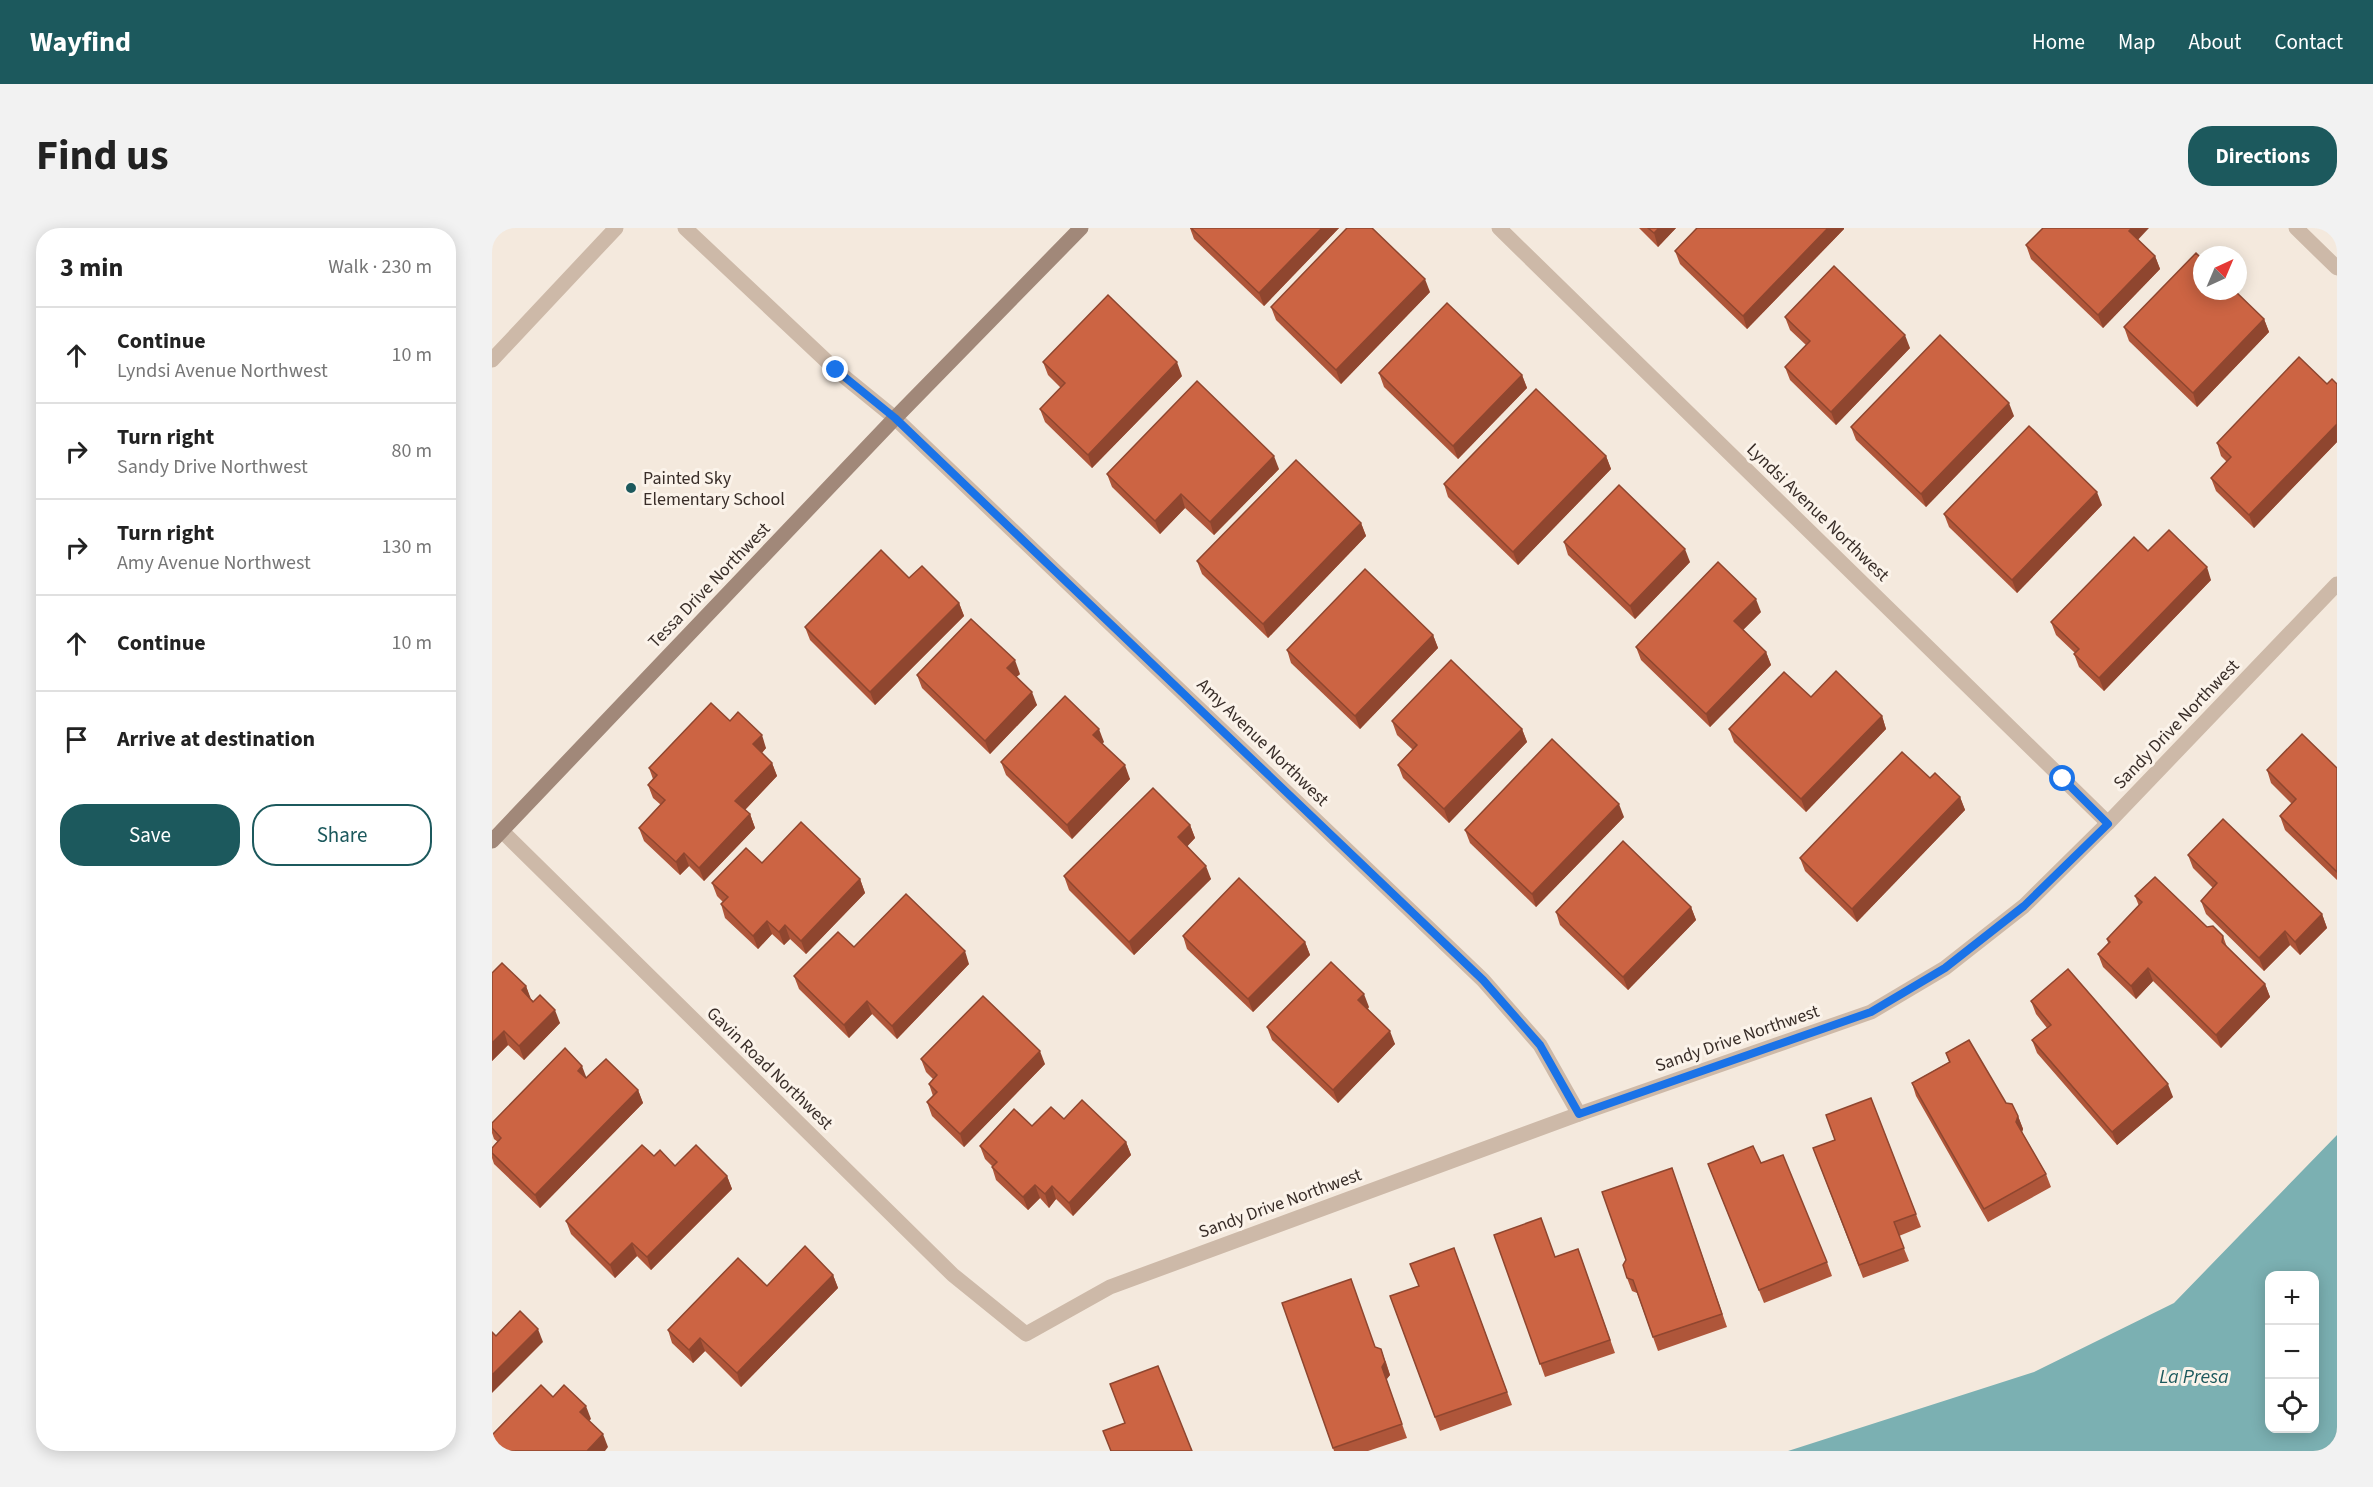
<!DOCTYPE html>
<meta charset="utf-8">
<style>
body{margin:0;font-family:"Source Sans 3",sans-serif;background:#f2f2f2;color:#222}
.controls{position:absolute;right:18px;bottom:18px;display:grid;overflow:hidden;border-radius:12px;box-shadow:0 3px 15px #0003}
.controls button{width:54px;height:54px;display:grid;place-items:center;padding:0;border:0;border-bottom:2px solid #e0e0e0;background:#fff;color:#222;font:30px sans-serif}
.compass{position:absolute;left:1701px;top:18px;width:54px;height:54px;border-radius:50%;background:#fff;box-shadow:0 3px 15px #0003;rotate:44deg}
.stop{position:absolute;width:18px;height:18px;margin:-14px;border:4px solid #1a73e8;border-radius:50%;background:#fff}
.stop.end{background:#1a73e8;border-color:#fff;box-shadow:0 2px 6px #0008}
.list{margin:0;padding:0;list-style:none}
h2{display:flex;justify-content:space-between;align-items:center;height:78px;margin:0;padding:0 24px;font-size:26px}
h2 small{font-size:20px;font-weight:400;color:#767676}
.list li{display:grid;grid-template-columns:39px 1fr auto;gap:18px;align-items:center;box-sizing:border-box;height:96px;padding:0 24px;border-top:2px solid #e0e0e0}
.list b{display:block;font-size:22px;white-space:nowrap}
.list p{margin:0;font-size:20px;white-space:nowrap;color:#767676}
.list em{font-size:20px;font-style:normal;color:#767676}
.actions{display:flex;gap:12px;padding:18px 24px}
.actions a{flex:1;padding:14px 0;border:2px solid #1c595d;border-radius:24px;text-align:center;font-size:21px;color:#1c595d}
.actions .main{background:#1c595d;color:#fff}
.icon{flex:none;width:33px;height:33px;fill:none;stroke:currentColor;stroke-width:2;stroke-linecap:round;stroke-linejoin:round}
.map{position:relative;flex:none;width:1845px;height:1223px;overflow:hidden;border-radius:24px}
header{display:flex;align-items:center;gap:36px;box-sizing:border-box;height:84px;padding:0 30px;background:#1c595d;color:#fff}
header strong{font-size:28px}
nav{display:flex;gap:33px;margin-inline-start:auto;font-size:21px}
.intro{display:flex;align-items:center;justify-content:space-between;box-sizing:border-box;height:144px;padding:0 36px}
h1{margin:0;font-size:42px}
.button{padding:15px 27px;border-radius:24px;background:#1c595d;color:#fff;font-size:21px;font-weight:700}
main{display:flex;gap:36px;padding:0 36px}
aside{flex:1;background:#fff;border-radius:24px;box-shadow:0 3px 15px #0003}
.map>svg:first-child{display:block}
.water{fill:#7bb0b2;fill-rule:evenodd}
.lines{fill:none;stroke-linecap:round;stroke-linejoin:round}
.lane{stroke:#cdb9a8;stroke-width:15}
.street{stroke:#cdb9a8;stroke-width:15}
.secondary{stroke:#a18879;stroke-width:15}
.wall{fill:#af563a}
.shaded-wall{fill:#8f462f}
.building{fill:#cc6443;stroke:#8f462f;stroke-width:1.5}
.route{stroke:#1a73e8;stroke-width:8}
.poi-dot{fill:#1c595d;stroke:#fbf3ea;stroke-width:2}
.labels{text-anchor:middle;stroke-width:6;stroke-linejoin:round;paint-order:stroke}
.poi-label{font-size:18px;fill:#392e29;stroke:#fbf3ea;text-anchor:start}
.street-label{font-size:18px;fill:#392e29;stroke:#fbf3ea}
.water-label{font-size:20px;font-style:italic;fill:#1c595d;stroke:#fbf3ea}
</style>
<header>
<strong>Wayfind</strong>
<nav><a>Home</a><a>Map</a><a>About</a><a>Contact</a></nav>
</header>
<div class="intro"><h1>Find us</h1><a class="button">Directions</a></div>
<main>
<aside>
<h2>3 min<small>Walk · 230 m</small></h2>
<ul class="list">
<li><svg class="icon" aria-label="ahead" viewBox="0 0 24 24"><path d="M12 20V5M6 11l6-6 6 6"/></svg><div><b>Continue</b><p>Lyndsi Avenue Northwest</p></div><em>10 m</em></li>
<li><svg class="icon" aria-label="right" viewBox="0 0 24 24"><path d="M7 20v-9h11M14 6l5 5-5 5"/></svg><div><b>Turn right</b><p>Sandy Drive Northwest</p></div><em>80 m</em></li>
<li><svg class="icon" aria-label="right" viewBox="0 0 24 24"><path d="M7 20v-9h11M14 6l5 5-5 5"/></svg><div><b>Turn right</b><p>Amy Avenue Northwest</p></div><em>130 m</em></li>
<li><svg class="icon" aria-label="ahead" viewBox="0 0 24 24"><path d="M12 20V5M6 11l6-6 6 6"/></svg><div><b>Continue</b></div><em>10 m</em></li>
<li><svg class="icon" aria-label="arrive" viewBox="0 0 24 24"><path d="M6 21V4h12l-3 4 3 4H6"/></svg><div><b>Arrive at destination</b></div></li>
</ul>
<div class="actions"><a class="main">Save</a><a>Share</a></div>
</aside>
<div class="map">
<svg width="1845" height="1223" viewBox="0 0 1845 1223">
<rect width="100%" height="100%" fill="#f4e9dd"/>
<path class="water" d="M1845 907V1223H1296L1542 1144 1682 1075ZM1778 1048H1822V1200H1778Z"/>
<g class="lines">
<g class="lane">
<polyline points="193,0 344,142 403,190"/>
<polyline points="0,132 124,0"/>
</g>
<g class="street">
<polyline points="1007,0 1616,595"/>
<polyline points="1804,0 1845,40"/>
<polyline points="403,190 991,752 1048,817 1087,886"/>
<polyline points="10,603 461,1047 534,1106 618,1059 1087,886 1379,784 1453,740 1532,678 1616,595 1845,356"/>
</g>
<polyline class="secondary" points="0,613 403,190 589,0"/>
</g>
<g class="wall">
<polygon points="698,0 847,0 772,78 702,11"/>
<polygon points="1147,0 1184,0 1166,19"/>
<polygon points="1205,0 1352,0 1352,1 1255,101 1188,36 1183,23"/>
<polygon points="1646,12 1663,28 1668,41 1611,100 1539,31 1534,17"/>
<polygon points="938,64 849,156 784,92 779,79"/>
<polygon points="1293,89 1418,120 1344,197 1298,152 1293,139 1314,117 1298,102"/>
<polygon points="1772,91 1777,104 1705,179 1637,113 1632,99"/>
<polygon points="551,134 690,148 600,240 553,194 548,181 569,160 556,147"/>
<polygon points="887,145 1030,147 1035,160 966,231 892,159"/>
<polygon points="1835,156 1845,156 1845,214 1762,300 1724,263 1719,250 1735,234 1729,228 1725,215"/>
<polygon points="1522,188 1434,279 1364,212 1359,199"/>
<polygon points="1114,228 1119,241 1026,337 956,269 952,256"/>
<polygon points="787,241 722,307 693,280 668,306 620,259 615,246"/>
<polygon points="1610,277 1525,365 1457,299 1452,286"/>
<polygon points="869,295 874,308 776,410 710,346 705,333"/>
<polygon points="1072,314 1198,334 1143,391 1076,327"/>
<polygon points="1656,323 1719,352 1612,463 1587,439 1582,426 1583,425 1564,407 1559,394"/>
<polygon points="417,350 467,375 472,388 383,477 318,412 313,399"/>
<polygon points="1269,384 1251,402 1274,424 1279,437 1218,499 1149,432 1144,419"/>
<polygon points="941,407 946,420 868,501 799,435 795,422"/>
<polygon points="528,446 524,449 545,477 498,526 430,460 425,447"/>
<polygon points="1390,488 1394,501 1314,584 1242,514 1237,501"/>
<polygon points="238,493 274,520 270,525 280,535 285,548 253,582 258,586 263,600 212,653 197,638 188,647 152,613 147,600 169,577 161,570 156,557 161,551 157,540"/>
<polygon points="900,493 1030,501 1035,514 957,595 911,550 906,537 921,522 905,507"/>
<polygon points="612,514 610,515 638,551 580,611 514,547 509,534"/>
<polygon points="1845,540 1845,652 1793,602 1788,588 1800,576 1779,555 1775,542"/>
<polygon points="1438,550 1468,569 1473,582 1365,694 1313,643 1308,630"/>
<polygon points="1132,589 1044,679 978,615 973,602"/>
<polygon points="698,597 703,610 695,618 719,651 642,727 577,662 572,648"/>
<polygon points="1696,627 1830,686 1835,700 1808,727 1798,717 1772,743 1714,686 1709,673 1721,660 1701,640"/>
<polygon points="270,635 368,651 373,665 314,726 298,711 292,717 280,706 266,721 233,690 229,676 231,674 225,668 220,655"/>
<polygon points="1643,668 1715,699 1731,708 1735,719 1773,756 1778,769 1729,820 1661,753 1644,771 1611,739 1606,726 1616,715 1615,711 1647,678"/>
<polygon points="1199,679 1204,692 1136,762 1068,697 1064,684"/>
<polygon points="691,708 813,714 818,727 761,784 695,721"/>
<polygon points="362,719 477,736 405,811 380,786 357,810 307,761 302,748"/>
<polygon points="0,745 34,758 38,770 68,795 32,832 16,817 0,833"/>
<polygon points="1539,773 1681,869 1625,917 1545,825 1540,812 1555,800 1544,786"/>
<polygon points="877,779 876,781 903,816 846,875 780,812 775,799"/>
<polygon points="1454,825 1514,875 1526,888 1531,901 1530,904 1554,946 1559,959 1496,994 1424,868 1420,855 1457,834"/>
<polygon points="429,831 553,836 472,919 440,888 435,874 441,868 437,856 441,851 434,844"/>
<polygon points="95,849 146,862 151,875 48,980 2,936 0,930 0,920 6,914 2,911 0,905 0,895"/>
<polygon points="1379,870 1429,999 1407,1008 1417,1033 1371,1050 1321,920 1343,912"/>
<polygon points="572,891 634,914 639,927 581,988 564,971 557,980 548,970 536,982 504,952 500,939 500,938 493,931 488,918 540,898"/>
<polygon points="162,928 183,938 235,948 240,961 159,1042 145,1028 123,1050 79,1006 74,993"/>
<polygon points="1269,935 1335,1034 1340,1048 1272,1075 1216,936"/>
<polygon points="1180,940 1235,1099 1166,1123 1145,1065 1140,1063 1135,1050"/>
<polygon points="1002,1007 1063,1029 1086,1021 1123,1125 1053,1149"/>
<polygon points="962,1020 1020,1177 948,1203 898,1068 927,1058"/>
<polygon points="341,1047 346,1060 249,1159 213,1123 201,1135 180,1115 176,1102 275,1058"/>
<polygon points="790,1075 883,1119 894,1134 898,1147 894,1152 915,1210 876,1223 842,1223"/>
</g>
<g class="shaded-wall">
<polygon points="830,0 847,0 772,78 767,65"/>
<polygon points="1167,0 1184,0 1166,19 1162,5"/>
<polygon points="1336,0 1352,0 1352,1 1255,101 1251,88"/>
<polygon points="1640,0 1657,0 1642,16 1637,3"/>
<polygon points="1663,28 1668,41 1611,100 1606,87"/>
<polygon points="933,51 938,64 849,156 844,142"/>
<polygon points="1772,91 1777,104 1705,179 1701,165"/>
<polygon points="1413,107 1418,120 1344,197 1339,184"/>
<polygon points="685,134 690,148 600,240 596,227"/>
<polygon points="1030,147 1035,160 966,231 961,218"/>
<polygon points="1517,175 1522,188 1434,279 1429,266"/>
<polygon points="1845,196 1845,214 1762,300 1757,287"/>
<polygon points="782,228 787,241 722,307 718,294"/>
<polygon points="1114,228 1119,241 1026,337 1021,324"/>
<polygon points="1605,264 1610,277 1525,365 1520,352"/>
<polygon points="689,266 693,280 668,306 663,293"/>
<polygon points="869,295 874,308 776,410 771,396"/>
<polygon points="1193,321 1198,334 1143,391 1138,378"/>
<polygon points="1715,339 1719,352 1612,463 1607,450"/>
<polygon points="1264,371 1269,384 1247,406 1242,393"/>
<polygon points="467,375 472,388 383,477 378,464"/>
<polygon points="941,407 946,420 868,501 863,488"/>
<polygon points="1274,424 1279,437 1218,499 1214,486"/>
<polygon points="523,432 528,446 520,453 515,440"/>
<polygon points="540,464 545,477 498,526 493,513"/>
<polygon points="1390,488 1394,501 1314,584 1309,571"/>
<polygon points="607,501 612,514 606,520 601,507"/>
<polygon points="1030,501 1035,514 957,595 952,581"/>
<polygon points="270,507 274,520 266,529 261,516"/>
<polygon points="280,535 285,548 248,587 243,573"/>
<polygon points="633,537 638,551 580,611 575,597"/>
<polygon points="1468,569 1473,582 1365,694 1360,681"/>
<polygon points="1127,576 1132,589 1044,679 1040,666"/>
<polygon points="258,586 263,600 212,653 207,640"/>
<polygon points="698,597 703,610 691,623 686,609"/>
<polygon points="192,625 197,638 188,647 184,634"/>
<polygon points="714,638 719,651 642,727 637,714"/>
<polygon points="368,651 373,665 314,726 309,713"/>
<polygon points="1199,679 1204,692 1136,762 1131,749"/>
<polygon points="1830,686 1835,700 1808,727 1803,714"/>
<polygon points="275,693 280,706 266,721 261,708"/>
<polygon points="293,697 298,711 292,717 287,704"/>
<polygon points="1793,703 1798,717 1772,743 1767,730"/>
<polygon points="813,714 818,727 761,784 756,771"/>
<polygon points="473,723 477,736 405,811 400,798"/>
<polygon points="1656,740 1661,753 1644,771 1639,758"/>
<polygon points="1773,756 1778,769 1729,820 1724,807"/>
<polygon points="34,758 39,771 30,762"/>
<polygon points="872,766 877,779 871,785 866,772"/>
<polygon points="375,773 380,786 357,810 352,797"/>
<polygon points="63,782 68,795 32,832 27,818"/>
<polygon points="12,803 16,817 0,833 0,815"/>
<polygon points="898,803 903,816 846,875 841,862"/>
<polygon points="548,823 553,836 472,919 468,906"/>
<polygon points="90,838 95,851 86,843"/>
<polygon points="1676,856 1681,869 1625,917 1620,904"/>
<polygon points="146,862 151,875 48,980 43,967"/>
<polygon points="1526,888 1531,901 1529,907 1524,894"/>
<polygon points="634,914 639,927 581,988 577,975"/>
<polygon points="235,948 240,961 159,1042 155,1029"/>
<polygon points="543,957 548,970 536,982 531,969"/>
<polygon points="560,958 564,971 557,980 553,966"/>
<polygon points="140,1015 145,1028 123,1050 118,1037"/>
<polygon points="341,1047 346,1060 249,1159 245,1145"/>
<polygon points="46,1101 51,1114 0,1165 0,1147"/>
<polygon points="208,1110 213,1123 201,1135 197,1122"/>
<polygon points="889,1121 898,1147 894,1152 915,1210 890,1139"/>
<polygon points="94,1178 99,1191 93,1197 88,1184"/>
<polygon points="111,1206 116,1219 113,1223 95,1223"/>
</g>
<g class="building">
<polygon points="699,0 830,0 767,65"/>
<polygon points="855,0 880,0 933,51 844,142 779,79"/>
<polygon points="1156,0 1167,0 1162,5"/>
<polygon points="1205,0 1336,0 1251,88 1183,23"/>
<polygon points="1551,0 1640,0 1637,3 1663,28 1606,87 1534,17"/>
<polygon points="1704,25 1710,31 1710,63 1743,63 1772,91 1701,165 1632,99"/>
<polygon points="1342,38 1413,107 1339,184 1293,139 1318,113 1293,89"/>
<polygon points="616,67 685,134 596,227 548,181 573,155 551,134"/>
<polygon points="955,75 1030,147 961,218 887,145"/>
<polygon points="1448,107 1517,175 1429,266 1359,199"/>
<polygon points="1807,129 1835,156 1840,151 1845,156 1845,196 1757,287 1719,250 1739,229 1725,215"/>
<polygon points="705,153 782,228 718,294 689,266 663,293 615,246"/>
<polygon points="1044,161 1114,228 1021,324 952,256"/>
<polygon points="1537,198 1605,264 1520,352 1452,286"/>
<polygon points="804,232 869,295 771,396 705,333"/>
<polygon points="1127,257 1193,321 1138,378 1072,314"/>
<polygon points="1677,302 1715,339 1607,450 1582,426 1587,421 1559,394 1642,309 1656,323"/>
<polygon points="389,322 417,350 430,338 467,375 378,464 313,399"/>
<polygon points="1226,334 1264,371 1242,393 1274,424 1214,486 1144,419"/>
<polygon points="873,341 941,407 863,488 795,422"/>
<polygon points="479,391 523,432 515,440 540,464 493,513 425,447"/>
<polygon points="959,432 1030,501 952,581 906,537 925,517 900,493"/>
<polygon points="1344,443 1390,488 1309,571 1237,501 1292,444 1319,469"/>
<polygon points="573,468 607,501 601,507 633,537 575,597 509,534"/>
<polygon points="219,475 238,493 246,484 270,507 261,516 280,535 243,573 258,586 207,640 192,625 184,634 147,600 173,572 156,557 165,547 157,540"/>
<polygon points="1810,506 1845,540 1845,644 1788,588 1804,571 1775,542"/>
<polygon points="1060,511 1127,576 1040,666 973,602"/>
<polygon points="1410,524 1438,550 1443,545 1468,569 1360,681 1308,630"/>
<polygon points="661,560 698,597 686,609 714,638 637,714 572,648"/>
<polygon points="1731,591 1830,686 1803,714 1793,703 1767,730 1709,673 1725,655 1696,627"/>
<polygon points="309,594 368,651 309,713 293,697 287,704 275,693 261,708 229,676 236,669 220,655 254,620 270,635"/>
<polygon points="1131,613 1199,679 1131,749 1064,684"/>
<polygon points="1663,649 1715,699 1721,698 1731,708 1730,714 1773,756 1724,807 1656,740 1639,758 1606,726 1618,714 1615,711 1650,674 1643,668"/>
<polygon points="747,650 813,714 756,771 691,708"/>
<polygon points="414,666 473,723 400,798 375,773 352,797 302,748 346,704 362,719"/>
<polygon points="839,734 872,766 866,772 898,803 841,862 775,799"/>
<polygon points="10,735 34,758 30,762 41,774 48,767 63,782 27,818 12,803 0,815 0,745"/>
<polygon points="1576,741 1676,856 1620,904 1540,812 1559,797 1539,773"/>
<polygon points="491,768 548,823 468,906 435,874 445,864 437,856 445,847 429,831"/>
<polygon points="1477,812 1514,875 1520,876 1526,888 1524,894 1554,946 1492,981 1420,855 1458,834 1454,825"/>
<polygon points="73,820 90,838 86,843 94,850 114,831 146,862 43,967 0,925 0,920 9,910 0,900 0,895"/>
<polygon points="1379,870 1424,986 1402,994 1412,1020 1367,1037 1321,920 1343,912 1334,887"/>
<polygon points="590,872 634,914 577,975 560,958 553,966 543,957 531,969 500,939 505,934 488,918 522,881 540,898 559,879 572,891"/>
<polygon points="150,917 162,928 168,922 183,938 204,917 235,948 155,1029 140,1015 118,1037 74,993"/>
<polygon points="1261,918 1269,935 1291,927 1335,1034 1267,1062 1216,936"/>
<polygon points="1180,940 1230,1086 1161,1109 1141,1052 1135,1050 1131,1037 1134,1032 1110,964"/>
<polygon points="1049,990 1063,1029 1086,1021 1118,1112 1048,1136 1002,1007"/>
<polygon points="313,1018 341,1047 245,1145 208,1110 197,1122 176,1102 246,1030 275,1058"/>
<polygon points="962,1020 1015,1164 943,1189 898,1068 927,1058 918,1036"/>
<polygon points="859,1051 883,1119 889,1121 893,1134 890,1139 910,1196 841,1220 790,1075"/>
<polygon points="28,1083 46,1101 0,1147 0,1104 4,1108"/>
<polygon points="666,1138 700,1223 619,1223 611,1203 633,1195 618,1156"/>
<polygon points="49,1157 61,1169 72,1157 94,1178 88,1184 111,1206 95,1223 0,1223 0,1207"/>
</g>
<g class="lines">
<polyline class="route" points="344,142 403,190 991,752 1048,817 1087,886 1379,784 1453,740 1532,678 1616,596 1571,551"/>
</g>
<circle class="poi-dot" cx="139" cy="260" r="6"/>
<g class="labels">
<g class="poi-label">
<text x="151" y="256">Painted Sky<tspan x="151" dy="21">Elementary School</tspan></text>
</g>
<g class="street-label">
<text transform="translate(1326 284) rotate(44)" y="6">Lyndsi Avenue Northwest</text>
<text transform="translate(217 357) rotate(-46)" y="6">Tessa Drive Northwest</text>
<text transform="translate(1684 496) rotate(-46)" y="6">Sandy Drive Northwest</text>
<text transform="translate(771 514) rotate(44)" y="6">Amy Avenue Northwest</text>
<text transform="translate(1245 810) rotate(-19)" y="6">Sandy Drive Northwest</text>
<text transform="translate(278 840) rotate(44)" y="6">Gavin Road Northwest</text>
<text transform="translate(788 975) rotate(-20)" y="6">Sandy Drive Northwest</text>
</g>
<g class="water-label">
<text x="1702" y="1155">La Presa</text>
</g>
</g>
</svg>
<div class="controls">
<button>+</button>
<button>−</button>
<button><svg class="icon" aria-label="locate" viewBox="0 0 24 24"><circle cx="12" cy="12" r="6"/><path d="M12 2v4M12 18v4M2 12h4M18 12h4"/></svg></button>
</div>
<svg class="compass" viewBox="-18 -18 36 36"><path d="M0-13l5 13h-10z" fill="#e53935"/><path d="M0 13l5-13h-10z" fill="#767676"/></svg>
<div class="stop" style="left:1571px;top:551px"></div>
<div class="stop end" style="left:344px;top:142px"></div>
</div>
</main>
